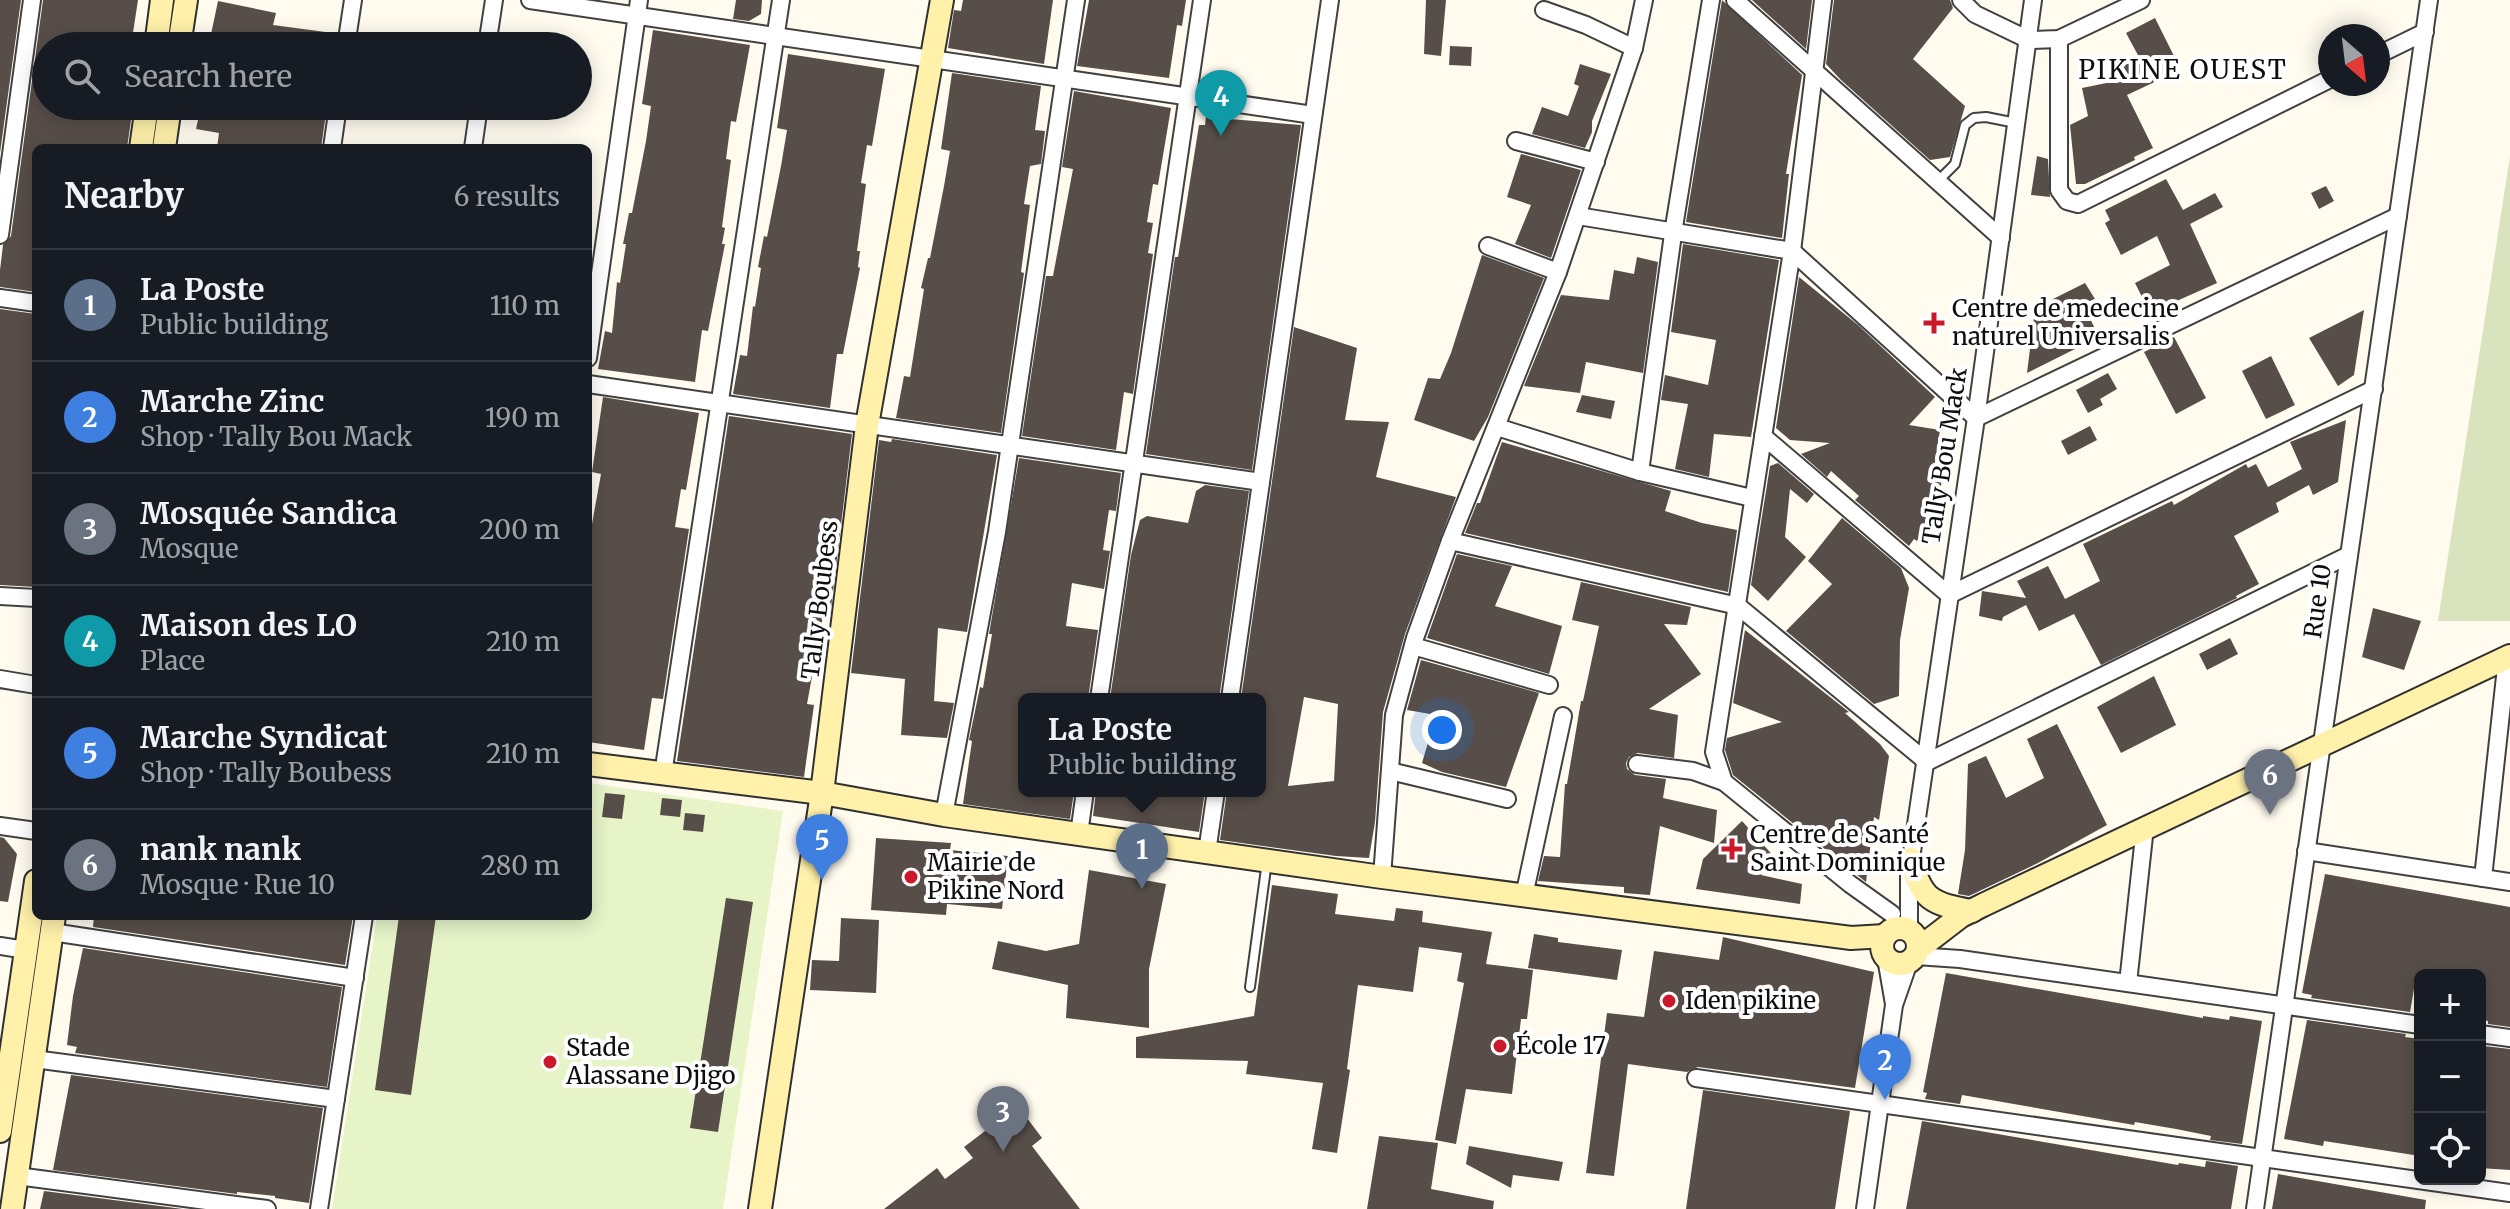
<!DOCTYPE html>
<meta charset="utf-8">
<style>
body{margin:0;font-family:Merriweather,serif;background:#242831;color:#f1f3f6}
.controls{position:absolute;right:24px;bottom:24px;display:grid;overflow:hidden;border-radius:12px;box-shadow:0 4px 20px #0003}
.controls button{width:72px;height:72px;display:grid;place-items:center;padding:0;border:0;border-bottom:2px solid #363941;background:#171b24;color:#f1f3f6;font:40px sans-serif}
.compass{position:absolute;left:2318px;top:24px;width:72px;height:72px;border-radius:50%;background:#171b24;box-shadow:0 4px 20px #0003;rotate:152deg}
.you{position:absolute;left:1442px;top:730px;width:28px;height:28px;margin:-20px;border:6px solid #fff;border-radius:50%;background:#1a73e8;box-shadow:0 0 0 12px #1a73e833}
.badge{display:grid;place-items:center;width:52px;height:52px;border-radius:50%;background:#cb192b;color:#fff;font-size:26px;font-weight:700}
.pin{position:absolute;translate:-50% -66px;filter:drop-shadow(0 2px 4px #0008)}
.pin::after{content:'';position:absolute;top:42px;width:28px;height:24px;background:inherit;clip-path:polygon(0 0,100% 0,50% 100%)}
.popup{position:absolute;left:1018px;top:693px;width:248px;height:104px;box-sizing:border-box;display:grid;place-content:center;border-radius:12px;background:#171b24;filter:drop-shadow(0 2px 6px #0005);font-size:26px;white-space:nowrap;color:#9ea1a6}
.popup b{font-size:30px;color:#f1f3f6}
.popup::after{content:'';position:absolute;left:50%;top:100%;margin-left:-16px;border:16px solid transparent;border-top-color:#171b24}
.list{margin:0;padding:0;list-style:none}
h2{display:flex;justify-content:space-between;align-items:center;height:104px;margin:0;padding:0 32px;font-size:34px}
h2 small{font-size:26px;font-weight:400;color:#9ea1a6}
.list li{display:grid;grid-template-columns:52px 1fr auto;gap:24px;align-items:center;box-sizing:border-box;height:112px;padding:0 32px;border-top:2px solid #363941}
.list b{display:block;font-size:30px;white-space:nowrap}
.list p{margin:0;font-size:26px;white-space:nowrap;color:#9ea1a6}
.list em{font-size:26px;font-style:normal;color:#9ea1a6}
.icon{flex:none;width:44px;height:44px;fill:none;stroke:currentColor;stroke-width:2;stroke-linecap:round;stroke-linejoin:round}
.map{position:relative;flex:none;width:2510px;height:1209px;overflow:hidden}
.search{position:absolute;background:#171b24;box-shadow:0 4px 20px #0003;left:32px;top:32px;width:560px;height:88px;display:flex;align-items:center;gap:20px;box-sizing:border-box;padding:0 28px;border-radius:44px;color:#9ea1a6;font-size:30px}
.panel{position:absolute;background:#171b24;box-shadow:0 4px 20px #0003;left:32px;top:144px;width:560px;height:776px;border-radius:12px}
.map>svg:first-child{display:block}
.cemetery{fill:#d9e4be}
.pitch{fill:#e7f4c8}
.building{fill:#584e49;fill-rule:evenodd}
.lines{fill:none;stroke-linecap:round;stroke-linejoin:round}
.lane-casing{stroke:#414141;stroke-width:12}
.street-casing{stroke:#414141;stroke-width:20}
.secondary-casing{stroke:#303030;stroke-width:26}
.lane{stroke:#fff;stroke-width:8}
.street{stroke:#fff;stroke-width:16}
.secondary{stroke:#fff1aa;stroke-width:22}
.poi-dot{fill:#cb192b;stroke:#fff;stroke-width:3}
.labels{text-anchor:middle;stroke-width:8;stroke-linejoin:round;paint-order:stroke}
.poi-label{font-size:24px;fill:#0e0e0e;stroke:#fff;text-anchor:start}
.street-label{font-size:24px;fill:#0e0e0e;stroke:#fff}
.neighbourhood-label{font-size:26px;letter-spacing:2px;fill:#0e0e0e;stroke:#fff}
</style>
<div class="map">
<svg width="2510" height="1209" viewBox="0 0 2510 1209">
<rect width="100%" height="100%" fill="#fffbef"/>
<polygon class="cemetery" points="2510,156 2510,621 2438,621"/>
<polygon class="pitch" points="588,783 783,811 723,1209 332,1209 377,916 588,916"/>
<g class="building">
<polygon points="0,0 21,0 0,153"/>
<polygon points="43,0 138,0 131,46 46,46 46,106 133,106 127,148 36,148 36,292 0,287 0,270 3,245 11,236"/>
<polygon points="736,0 762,0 761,14 749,21 733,19"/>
<polygon points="963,0 1053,0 1044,64 948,48 954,10 961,11"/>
<polygon points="1089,0 1186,0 1182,26 1177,25 1169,78 1077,66"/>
<polygon points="1426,0 1446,0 1441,56 1424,54"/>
<polygon points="1722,0 1802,75 1786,174 1789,174 1782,238 1686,222"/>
<polygon points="1752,0 1812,0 1806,49"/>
<polygon points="1834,0 1950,0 1953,8 1913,59 1965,106 1950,157 1930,160 1841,80 1826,64"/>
<polygon points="218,1 276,13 273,25 333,33 330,46 213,46 214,39 210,39"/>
<polygon points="2155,18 2177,62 2174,64 2178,71 2127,95 2153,148 2134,157 2135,160 2085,184 2076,184 2070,125 2088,116 2082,88 2126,79 2121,67 2139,57 2126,33"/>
<polygon points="653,30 750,45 736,122 731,121 726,159 731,160 722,227 725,228 722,244 725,244 708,331 702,330 695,382 598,369 605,331 612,333 617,282 620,283 626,244 623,244 629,213 632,213 646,141 651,106 642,104"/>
<polygon points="1450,46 1472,47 1471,66 1449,65"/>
<polygon points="788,54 885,69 872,146 867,145 861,183 866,184 857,251 860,251 858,267 860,268 843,354 837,354 830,408 733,394 740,355 747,356 753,306 755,307 761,268 758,267 764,236 767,237 781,166 787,130 777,128"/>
<polygon points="1580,64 1611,74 1592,121 1592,132 1585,148 1532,134 1542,107 1568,116 1579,86 1574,84"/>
<polygon points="952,73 1041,86 1035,130 1045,131 1041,164 1030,166 1024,204 1030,205 1021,272 1024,273 1001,433 896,418 904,376 910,377 924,289 921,288 928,258 930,258 944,186 950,151 941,149"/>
<polygon points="1074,91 1171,108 1158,185 1153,184 1147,222 1153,223 1148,253 1153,254 1133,394 1124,392 1116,450 1022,436 1046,276 1053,276 1073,169 1062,167"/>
<polygon points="201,106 327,106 321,148 217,148 219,133 196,129"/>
<polygon points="1206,117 1301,125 1252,470 1146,454 1175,257 1178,257 1199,125 1205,125"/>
<polygon points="1521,154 1581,170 1551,258 1515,244 1531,205 1507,197"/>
<polygon points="2037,156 2048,159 2050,197 2031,195"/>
<polygon points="2166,179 2183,210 2215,193 2223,207 2190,224 2217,283 2150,313 2135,283 2170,265 2157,236 2121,255 2105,223 2110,220 2105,210"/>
<polygon points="2326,186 2334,201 2319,209 2311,193"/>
<polygon points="1683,244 1779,260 1751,437 1714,434 1709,477 1675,469 1688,404 1661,400 1665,375 1708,385 1716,340 1671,332"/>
<polygon points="1482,255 1544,278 1488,417 1474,441 1414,420 1428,378 1440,379 1451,353"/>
<polygon points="1637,257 1658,262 1643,373 1586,362 1580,393 1524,386 1561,295 1609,300 1614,270 1634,274"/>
<polygon points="1799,277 1858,325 1935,397 1909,425 1940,430 1933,475 1942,478 1937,516 1917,541 1914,539 1909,546 1855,500 1859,496 1831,471 1827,477 1801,454 1830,443 1790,440 1776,428"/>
<polygon points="2085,283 2095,299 2083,304 2099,337 2027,373 2035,308"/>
<polygon points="0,309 36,314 36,587 0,585"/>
<polygon points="2364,310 2354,375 2338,386 2309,338"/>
<path d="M1294 327 1357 348 1345 420 1389 422 1376 477 1456 497 1405 634 1383 712 1375 822 1369 858 1336 856 1220 840 1227 791H1260V699H1241ZM1304 697 1338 704 1334 781 1288 786Z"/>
<polygon points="2174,337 2206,398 2176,414 2144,352"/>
<polygon points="2271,356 2295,405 2266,419 2242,371"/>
<polygon points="2108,373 2117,389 2100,399 2103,405 2088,413 2076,390"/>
<polygon points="1582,395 1615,401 1611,419 1576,412"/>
<polygon points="603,397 699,413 686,490 681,489 675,527 689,529 663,699 652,698 644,750 588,742 588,546 601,474 592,472"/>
<polygon points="729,416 852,434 830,616 823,616 807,704 814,705 804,777 677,761"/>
<polygon points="2346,420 2338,482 2313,495 2309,485 2276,503 2279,512 2234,536 2259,584 2236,596 2237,598 2101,665 2074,614 2039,631 2026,605 2003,617 2002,621 1979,616 1982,591 2026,598 2017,581 2048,566 2065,599 2100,581 2083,544 2172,501 2174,505 2246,464 2248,468 2256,464 2268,487 2302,469 2290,442"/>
<polygon points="2090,426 2097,440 2068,455 2061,441"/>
<polygon points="892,439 997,455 967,632 938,628 934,701 954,703 947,738 901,735 905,679 851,673 879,440 891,442"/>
<polygon points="1502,442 1671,491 1665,511 1702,523 1737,530 1728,592 1465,533 1477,503 1480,503"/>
<polygon points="1019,458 1121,473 1116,511 1109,510 1103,550 1110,551 1104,589 1072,583 1066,626 1098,630 1088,699 1024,699 1024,791 1074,791 1070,819 963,804 972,741 969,740 980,687 983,688 992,634 989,634"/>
<polygon points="1778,463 1814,494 1807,503 1790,489 1785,537 1806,557 1768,601 1751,585 1770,466"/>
<polygon points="1205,485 1249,491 1219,699 1110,699 1131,555 1140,520 1147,516 1188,523 1196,491"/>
<polygon points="1842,518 1901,568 1909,588 1900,640 1899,696 1874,704 1786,631 1832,584 1808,561"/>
<polygon points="1457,554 1512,566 1495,606 1562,626 1549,674 1427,638"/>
<polygon points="1581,582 1691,607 1687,625 1664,624 1701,674 1649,709 1678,715 1674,758 1638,753 1629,757 1626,763 1627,769 1635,775 1666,779 1663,798 1717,810 1714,843 1660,826 1650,895 1624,893 1624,887 1538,881 1544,856 1560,857 1565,784 1567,784 1581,701 1583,701 1599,626 1572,620"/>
<polygon points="2373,608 2421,621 2404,670 2362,657"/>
<polygon points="1745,630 1849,712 1845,713 1880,744 1889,756 1879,820 1874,817 1866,882 1733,775 1725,750 1727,738 1782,722 1733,703"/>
<polygon points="2230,638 2238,654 2207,670 2199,654"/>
<polygon points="1421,660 1539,693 1506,787 1442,772 1422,763 1436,715 1407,710"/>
<polygon points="2154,676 2176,725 2121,753 2097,707"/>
<polygon points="2057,724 2107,825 2038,863 1969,896 1958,894 1965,850 1968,764 1986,756 2006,798 2044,778 2027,739"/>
<polygon points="1096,791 1205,791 1199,832 1093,816"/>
<polygon points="605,793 625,795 622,819 602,817"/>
<polygon points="662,798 682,800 680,817 660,815"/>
<polygon points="685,813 705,815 703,832 683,830"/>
<polygon points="1742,821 1777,860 1761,875 1802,884 1800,904 1696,889 1703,859"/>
<polygon points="0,837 4,838 17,854 8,902 0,901"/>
<polygon points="876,838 951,843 950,850 1008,856 1002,909 947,904 946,915 871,910"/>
<polygon points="1089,870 1166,884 1149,969 1149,1028 1066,1018 1068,985 992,969 998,941 1046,951 1079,944"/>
<polygon points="2325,874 2510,907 2510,1027 2488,1024 2488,1021 2480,1019 2480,975 2420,975 2420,990 2414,989 2410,1012 2311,998 2312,995 2302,993"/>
<polygon points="1272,885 1338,894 1335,914 1394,921 1396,908 1423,911 1422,922 1492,932 1486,964 1533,970 1527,1019 1521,1019 1512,1094 1466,1089 1456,1144 1435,1140 1464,983 1457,981 1462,953 1419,947 1413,992 1358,985 1347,1069 1350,1070 1337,1153 1312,1149 1323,1083 1246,1074 1248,1061 1136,1058 1136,1037 1254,1016"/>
<polygon points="726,898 753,902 718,1132 690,1128"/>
<polygon points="94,916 353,916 345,965 93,927"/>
<polygon points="399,916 436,916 411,1095 375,1090"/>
<polygon points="841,918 879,920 876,993 810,990 812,960 839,961"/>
<polygon points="1534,934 1558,938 1558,942 1622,950 1617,980 1528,968"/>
<polygon points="1723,937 1874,972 1855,1088 1698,1067 1687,1072 1628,1064 1614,1176 1586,1173 1607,1013 1644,1017 1654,951 1719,960"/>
<polygon points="83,948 342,987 327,1087 75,1053 77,1047 67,1045 73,996"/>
<polygon points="1946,973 2203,1018 2203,1016 2229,1020 2230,1016 2262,1021 2242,1144 2210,1140 2211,1136 2176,1129 2135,1122 2134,1125 1962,1095 1960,1104 1925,1099 1927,1093 1923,1092"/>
<polygon points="2307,1020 2406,1034 2405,1037 2420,1039 2420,1156 2324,1141 2323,1146 2284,1139"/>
<polygon points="2484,1046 2510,1049 2510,1170 2480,1168 2480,1053 2483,1053"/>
<polygon points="71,1075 323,1108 309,1203 275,1198 275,1196 237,1192 237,1194 53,1170"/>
<polygon points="1703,1090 1850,1111 1835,1209 1686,1209"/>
<polygon points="1018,1106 1042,1138 1032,1146 1080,1209 884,1209 937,1168 945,1179 973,1158 964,1147"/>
<polygon points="1922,1121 2178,1165 2179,1163 2205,1167 2206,1161 2238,1166 2231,1209 1906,1209"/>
<polygon points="1379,1136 1438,1143 1431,1189 1494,1201 1493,1209 1367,1209"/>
<polygon points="1469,1146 1563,1162 1559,1181 1513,1175 1511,1188 1466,1164"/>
<polygon points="2278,1174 2426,1200 2425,1209 2272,1209"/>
<polygon points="44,1191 183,1209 40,1209"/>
</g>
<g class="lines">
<g class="lane-casing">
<g id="lane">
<polyline points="1938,181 1955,164 1965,125 1974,118 1986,117 2016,123"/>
<polyline points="1250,987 1267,861"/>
</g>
</g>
<g class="street-casing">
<g id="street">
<polyline points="530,0 1313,115"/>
<polyline points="1735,0 2001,238"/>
<polyline points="1823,0 1792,251 1714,752 1724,782 1850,884 1892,914"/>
<polyline points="1961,0 1975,14 2029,40 2059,39 2141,0"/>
<polyline points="1544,10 1586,25 1634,48"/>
<polyline points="2059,39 2059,190 2067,201 2078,204 2330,79"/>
<polyline points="346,46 353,0"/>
<polyline points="487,46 494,0"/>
<polyline points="2378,55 2425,32"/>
<polyline points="1516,141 1596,162"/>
<polyline points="332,148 338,106"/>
<polyline points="473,148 479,106"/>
<polyline points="1578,216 1792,251 1976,418 2398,216"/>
<polyline points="0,235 32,0"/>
<polyline points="1488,246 1558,272"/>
<polyline points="0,298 36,303"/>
<polyline points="588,358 639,0"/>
<polyline points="588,384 1261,482"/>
<polyline points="1497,427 1640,472 1752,498"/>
<polyline points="1763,436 1949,595 2374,389"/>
<polyline points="1640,472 1674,227 1711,0"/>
<polyline points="1450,541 1738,606 1927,762 2349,555"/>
<polyline points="0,596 36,598"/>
<polyline points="1413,646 1549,685"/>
<polyline points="0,679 36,685"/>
<polyline points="1099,699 1202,0"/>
<polyline points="1230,699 1330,0"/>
<polyline points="1637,764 1693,771 1724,782"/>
<polyline points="1390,771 1507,799"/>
<polyline points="663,774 781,0"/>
<polyline points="944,815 997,532 1076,0"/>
<polyline points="0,826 36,831"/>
<polyline points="1079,834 1085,791"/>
<polyline points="2306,851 2510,882"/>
<polyline points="1207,852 1216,791"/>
<polyline points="1382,877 1394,715 1415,638 1450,541 1558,272 1634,48 1644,0"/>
<polyline points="2483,878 2507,658"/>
<polyline points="1524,896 1563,716"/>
<polyline points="1909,930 1909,872 1976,418 2033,0"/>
<polyline points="52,932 355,978"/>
<polyline points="0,946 26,950"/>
<polyline points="1916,956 1960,959 2420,1025"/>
<polyline points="1886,958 1894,1004"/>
<polyline points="2128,983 2145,827"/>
<polyline points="2480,1034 2510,1038"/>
<polyline points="34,1059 336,1099"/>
<polyline points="1696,1078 2510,1193"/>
<polyline points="17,1176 267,1209"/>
<polyline points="319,1209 364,916"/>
<polyline points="1865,1209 1894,1005 1909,962"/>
<polyline points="2255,1209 2429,0"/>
</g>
</g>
<g class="secondary-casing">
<g id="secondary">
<polyline points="156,46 162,0"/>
<polyline points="179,46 186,0"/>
<polyline points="141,148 147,106"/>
<polyline points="164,148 170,106"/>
<polyline points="588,764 822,793 944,815 1382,877 1851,938 1885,936"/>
<path d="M1911 859C1921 900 1932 904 1972 911"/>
<circle cx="1900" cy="946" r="18"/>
<polyline points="1918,949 1961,916 1983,905 2510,656"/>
<polyline points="0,1131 36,881"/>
<polyline points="12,1209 54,916"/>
<polyline points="760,1209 822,793 867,425 942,0"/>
</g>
</g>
<use href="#lane" class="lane"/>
<use href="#street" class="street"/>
<use href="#secondary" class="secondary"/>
</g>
<g class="poi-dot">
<path d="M1930 311h8v8h8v8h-8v8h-8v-8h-8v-8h8z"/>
<path d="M1728 837h8v8h8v8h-8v8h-8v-8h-8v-8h8z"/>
<circle cx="911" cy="877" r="8"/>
<circle cx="1669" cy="1001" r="8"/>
<circle cx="1500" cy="1046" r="8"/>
<circle cx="550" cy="1062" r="8"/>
</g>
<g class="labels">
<g class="poi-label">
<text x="1952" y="317">Centre de medecine<tspan x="1952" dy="28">naturel Universalis</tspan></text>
<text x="1750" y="843">Centre de Santé<tspan x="1750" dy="28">Saint Dominique</tspan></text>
<text x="927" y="871">Mairie de<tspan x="927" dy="28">Pikine Nord</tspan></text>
<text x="1685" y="1009">Iden pikine</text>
<text x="1516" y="1054">École 17</text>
<text x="566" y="1056">Stade<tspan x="566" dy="28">Alassane Djigo</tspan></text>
</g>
<g class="street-label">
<text transform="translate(1945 456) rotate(-81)" y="8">Tally Bou Mack</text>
<text transform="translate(820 600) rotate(-83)" y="8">Tally Boubess</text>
<text transform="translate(2318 601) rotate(-82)" y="8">Rue 10</text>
</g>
<g class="neighbourhood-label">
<text x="2183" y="79">PIKINE OUEST</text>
</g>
</g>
</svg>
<div class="controls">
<button>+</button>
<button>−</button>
<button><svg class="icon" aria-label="locate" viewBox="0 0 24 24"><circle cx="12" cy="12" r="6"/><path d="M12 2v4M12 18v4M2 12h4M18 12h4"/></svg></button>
</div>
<svg class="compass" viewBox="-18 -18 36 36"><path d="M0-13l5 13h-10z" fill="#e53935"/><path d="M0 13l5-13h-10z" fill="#9ea1a6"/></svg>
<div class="you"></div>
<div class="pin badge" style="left:1142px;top:889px;background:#5c6f8a">1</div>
<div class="popup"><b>La Poste</b>Public building</div>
<div class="pin badge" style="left:1885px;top:1100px;background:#3f7fe0">2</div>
<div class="pin badge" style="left:1003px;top:1152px;background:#6b7280">3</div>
<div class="pin badge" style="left:1221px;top:136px;background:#0f9aa8">4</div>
<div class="pin badge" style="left:822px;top:880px;background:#3f7fe0">5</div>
<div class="pin badge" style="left:2270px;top:815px;background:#6b7280">6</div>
<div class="search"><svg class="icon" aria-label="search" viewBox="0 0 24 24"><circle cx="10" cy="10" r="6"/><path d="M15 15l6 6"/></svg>Search here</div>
<section class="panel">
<h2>Nearby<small>6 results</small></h2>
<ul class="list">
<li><span class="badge" style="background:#5c6f8a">1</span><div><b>La Poste</b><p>Public building</p></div><em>110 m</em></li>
<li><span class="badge" style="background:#3f7fe0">2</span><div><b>Marche Zinc</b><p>Shop · Tally Bou Mack</p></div><em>190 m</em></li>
<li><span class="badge" style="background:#6b7280">3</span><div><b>Mosquée Sandica</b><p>Mosque</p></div><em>200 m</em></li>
<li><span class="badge" style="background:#0f9aa8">4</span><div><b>Maison des LO</b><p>Place</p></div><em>210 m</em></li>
<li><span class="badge" style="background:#3f7fe0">5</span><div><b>Marche Syndicat</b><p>Shop · Tally Boubess</p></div><em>210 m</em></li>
<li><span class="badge" style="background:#6b7280">6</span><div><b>nank nank</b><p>Mosque · Rue 10</p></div><em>280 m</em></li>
</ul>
</section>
</div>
